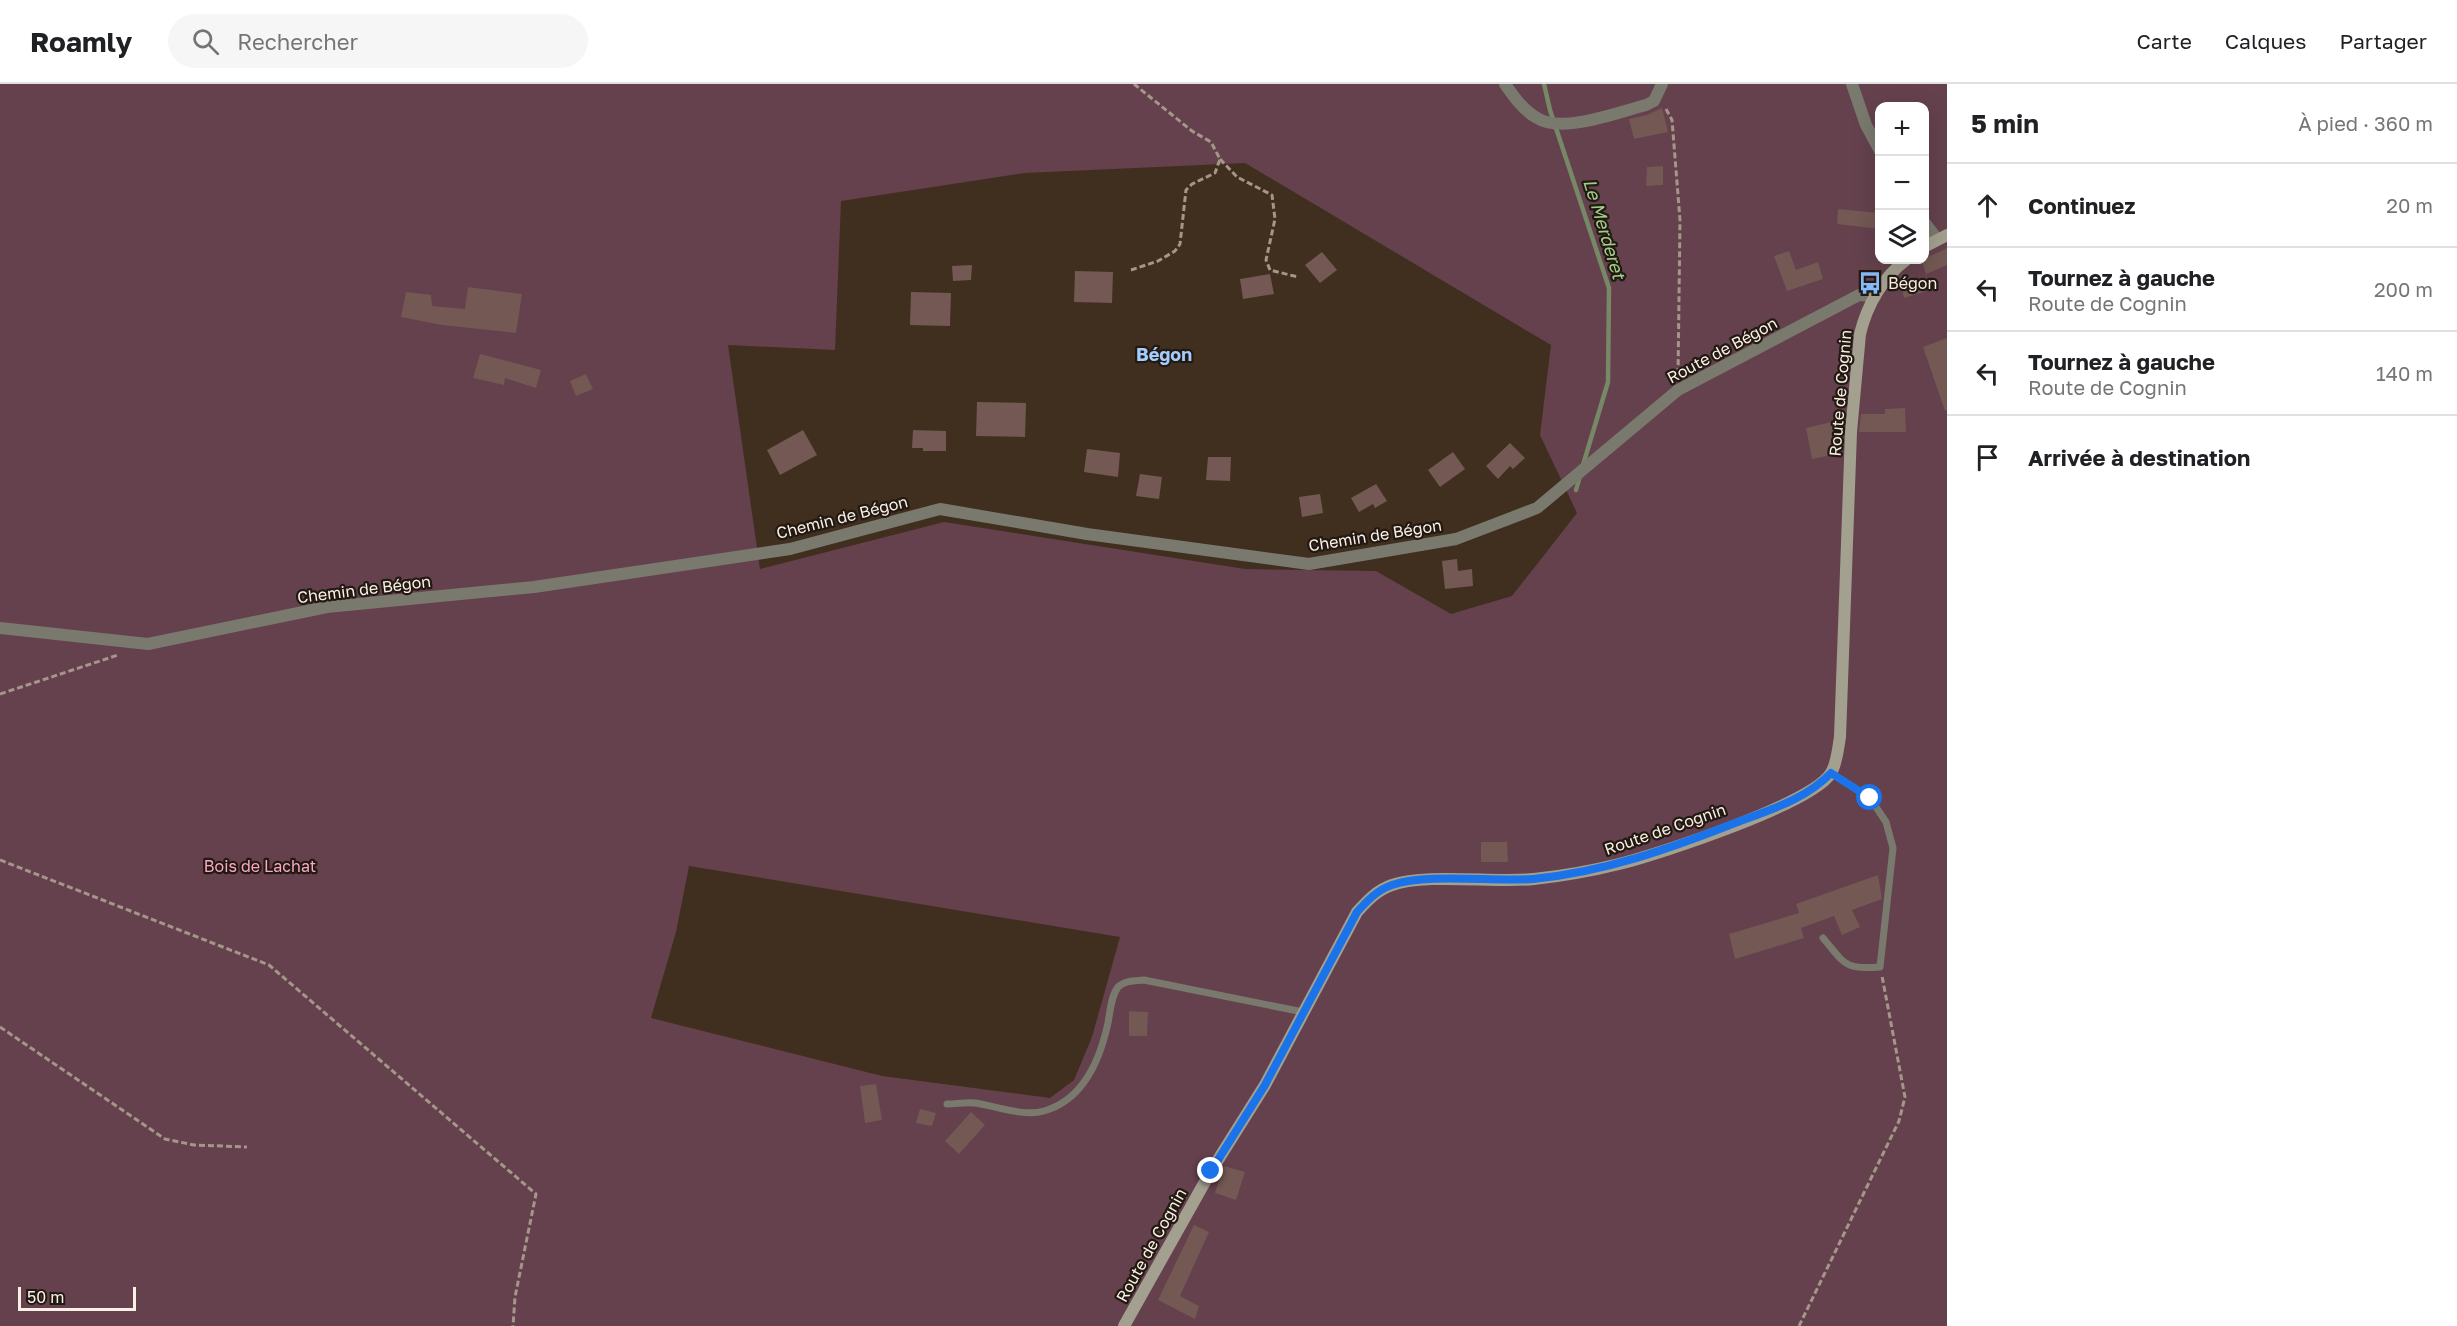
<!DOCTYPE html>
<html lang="fr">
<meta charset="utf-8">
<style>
body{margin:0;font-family:"Golos Text",sans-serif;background:#f6f6f6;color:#202124}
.controls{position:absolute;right:18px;top:18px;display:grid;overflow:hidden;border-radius:12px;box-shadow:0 6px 24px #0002}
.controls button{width:54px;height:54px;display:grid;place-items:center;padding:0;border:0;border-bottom:2px solid #e0e0e0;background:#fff;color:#202124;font:30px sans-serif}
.scale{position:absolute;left:18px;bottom:15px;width:118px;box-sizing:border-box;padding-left:6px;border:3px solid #fbf0e5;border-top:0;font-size:16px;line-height:21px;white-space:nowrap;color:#fbf0e5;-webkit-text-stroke:4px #211912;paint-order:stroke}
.stop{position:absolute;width:18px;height:18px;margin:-14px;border:4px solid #1a73e8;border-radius:50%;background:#fff}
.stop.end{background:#1a73e8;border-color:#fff;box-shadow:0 2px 6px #0008}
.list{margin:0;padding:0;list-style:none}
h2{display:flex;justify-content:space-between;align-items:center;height:78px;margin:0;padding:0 24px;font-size:26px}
h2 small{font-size:20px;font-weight:400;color:#757577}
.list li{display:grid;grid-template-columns:39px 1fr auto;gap:18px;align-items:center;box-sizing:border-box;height:84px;padding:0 24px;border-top:2px solid #e0e0e0}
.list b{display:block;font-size:22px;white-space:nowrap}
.list p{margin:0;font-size:20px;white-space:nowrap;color:#757577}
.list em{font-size:20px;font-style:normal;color:#757577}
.icon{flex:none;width:33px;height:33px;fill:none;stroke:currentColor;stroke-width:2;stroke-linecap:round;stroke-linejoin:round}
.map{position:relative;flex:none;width:1947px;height:1242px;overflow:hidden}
header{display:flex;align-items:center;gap:36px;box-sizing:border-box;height:84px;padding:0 30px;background:#fff;border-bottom:2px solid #e0e0e0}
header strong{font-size:28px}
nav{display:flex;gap:33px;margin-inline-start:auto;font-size:21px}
.search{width:420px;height:54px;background:#f6f6f6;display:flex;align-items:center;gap:15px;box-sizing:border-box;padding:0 21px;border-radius:33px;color:#757577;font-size:22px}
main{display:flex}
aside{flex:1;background:#fff}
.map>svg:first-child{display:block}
.green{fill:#64414d;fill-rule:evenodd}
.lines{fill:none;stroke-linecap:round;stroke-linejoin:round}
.stream{stroke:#786;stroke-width:4.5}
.building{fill:#735853}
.path{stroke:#a49688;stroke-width:3;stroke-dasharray:6 3;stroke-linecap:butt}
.lane{stroke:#7a796e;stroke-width:7}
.street{stroke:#7a796e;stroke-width:12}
.secondary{stroke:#a3a08f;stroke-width:12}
.route{stroke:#1a73e8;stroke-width:8}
.labels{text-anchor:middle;stroke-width:4.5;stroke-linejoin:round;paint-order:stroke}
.poi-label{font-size:16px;fill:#fbf0e5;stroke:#211912;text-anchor:start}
.street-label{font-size:16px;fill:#fbf0e5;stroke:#211912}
.park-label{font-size:16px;fill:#fca7c5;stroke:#211912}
.water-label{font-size:18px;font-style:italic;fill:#a1cf88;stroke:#211912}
.neighbourhood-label{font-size:18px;font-weight:bold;fill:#a4ccfc;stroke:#211912}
</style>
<header>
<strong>Roamly</strong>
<div class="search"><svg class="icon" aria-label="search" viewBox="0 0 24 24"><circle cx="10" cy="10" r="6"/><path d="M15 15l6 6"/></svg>Rechercher</div>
<nav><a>Carte</a><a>Calques</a><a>Partager</a></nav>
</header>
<main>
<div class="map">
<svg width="1947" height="1242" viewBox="0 0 1947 1242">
<rect width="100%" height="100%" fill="#402f1e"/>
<path class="green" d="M0 0H1947V1242H0ZM1880 22H1924V176H1880ZM1245 79 1551 261 1540 351 1577 429 1512 512 1451 530 1376 487 1245 485 944 438 760 485 728 261 835 266 841 117 1025 89ZM689 782 1120 853 1092 953 1074 996 1050 1014 882 992 651 934 676 848Z"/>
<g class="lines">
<g class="stream">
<polyline points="1544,0 1550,26 1609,204 1608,298 1583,381"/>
<polyline points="1576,406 1580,392"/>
</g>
</g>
<g class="building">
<polygon points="1662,24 1668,48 1634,55 1629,35 1647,31"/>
<polygon points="1663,82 1663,101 1646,102 1647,83"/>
<polygon points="1838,125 1880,129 1880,145 1837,140"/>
<polygon points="1947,164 1947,181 1926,190 1922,176"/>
<polygon points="1789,167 1796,186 1818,178 1823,195 1787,207 1774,172"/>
<polygon points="1322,168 1337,186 1320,199 1305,181"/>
<polygon points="972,181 971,196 953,197 952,182"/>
<polygon points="1075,187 1113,188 1112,219 1074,218"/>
<polygon points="1270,190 1274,210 1243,215 1240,195"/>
<polygon points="1921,196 1924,208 1904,214 1901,202"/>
<polygon points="468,203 522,210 516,249 442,241 401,233 406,208 431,211 432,222 465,225"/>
<polygon points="911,208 951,209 950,242 910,241"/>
<polygon points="1947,254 1947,326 1945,327 1923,263"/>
<polygon points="480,270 541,286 536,304 505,294 504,301 473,294"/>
<polygon points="586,290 593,305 576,312 570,297"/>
<polygon points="977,318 1026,319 1025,353 976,352"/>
<polygon points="1905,324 1906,348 1859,348 1861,330 1885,330 1885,325"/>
<polygon points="1840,331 1844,331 1842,359 1830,359 1832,371 1812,375 1806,344 1840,336"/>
<polygon points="803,346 817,371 780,391 767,366"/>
<polygon points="913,346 946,347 946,367 923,367 923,364 912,364"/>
<polygon points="1510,359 1525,374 1513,385 1510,382 1498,395 1486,382"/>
<polygon points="1087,365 1120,369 1118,393 1084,388"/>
<polygon points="1453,368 1465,385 1440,403 1428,386"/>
<polygon points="1208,373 1231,373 1230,397 1206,396"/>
<polygon points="1140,390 1162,393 1159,415 1136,412"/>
<polygon points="1376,400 1387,417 1375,424 1373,420 1359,428 1351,414"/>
<polygon points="1320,410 1323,429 1302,433 1299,413"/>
<polygon points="1457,475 1458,487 1472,485 1473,502 1445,505 1442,477"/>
<polygon points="1481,758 1507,758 1508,778 1481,778"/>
<polygon points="1878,791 1882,815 1852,826 1860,843 1842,851 1834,832 1801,844 1804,854 1735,875 1729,850 1799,829 1796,820"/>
<polygon points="1129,927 1148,928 1147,952 1129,952"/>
<polygon points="876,1000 882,1036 865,1039 860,1002"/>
<polygon points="920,1025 936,1029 932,1042 916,1039"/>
<polygon points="971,1028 985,1041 959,1070 945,1057"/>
<polygon points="1224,1082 1245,1088 1236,1116 1215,1109"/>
<polygon points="1194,1141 1209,1148 1180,1212 1199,1222 1195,1235 1158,1216"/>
</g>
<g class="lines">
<g class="path">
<polyline points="1666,25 1672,36 1680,136 1678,292"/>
<polyline points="1220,75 1237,93 1272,111 1275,135 1266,176 1270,186 1298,193"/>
<polyline points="1131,186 1158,177 1175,167 1180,160 1186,106 1192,100 1215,89 1220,75 1211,58 1192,47 1134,0"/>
<polyline points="0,610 118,571"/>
<polyline points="0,776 269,881 536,1110 515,1213 513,1242"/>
<polyline points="0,943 165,1055 194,1061 247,1063"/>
<polyline points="1799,1242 1899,1037 1905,1013 1882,892"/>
</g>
<g class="lane">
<path d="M1823 854C1845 880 1844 886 1880 883L1893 764 1886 738 1870 714 1831 689"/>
<path d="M947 1020C956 1020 966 1018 975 1019 996 1022 1023 1033 1044 1027 1083 1016 1100 976 1108 939 1110 928 1111 912 1118 903 1125 896 1135 897 1144 896L1303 928"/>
</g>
<g class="street">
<path d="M1505 0C1514 13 1523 26 1537 34 1562 50 1619 28 1646 21L1654 17 1662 0"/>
<polyline points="1852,0 1866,41 1880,67"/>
<polyline points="1924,138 1937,155"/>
<polyline points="0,544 148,560 327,523 534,503 790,465 940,425 1087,450 1309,480 1456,455 1537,424 1678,306 1859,211 1875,212"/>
</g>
<g class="secondary">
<polyline points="1924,163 1947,151"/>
<path d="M1124 1242 1211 1087 1265 1001 1357 828C1367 817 1377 806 1392 801 1427 789 1494 799 1534 795 1562 792 1591 787 1619 780 1659 770 1812 720 1831 689 1837 679 1838 665 1840 653L1851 348 1860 250C1867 221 1883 193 1906 176"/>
</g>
</g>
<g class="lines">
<path class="route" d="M1211 1087 1265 1001 1357 828C1367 817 1377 806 1392 801 1427 789 1494 798 1533 795 1604 788 1669 765 1735 739 1769 726 1805 716 1831 689L1870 714"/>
</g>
<defs>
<g id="bus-bare" transform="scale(1.8)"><path d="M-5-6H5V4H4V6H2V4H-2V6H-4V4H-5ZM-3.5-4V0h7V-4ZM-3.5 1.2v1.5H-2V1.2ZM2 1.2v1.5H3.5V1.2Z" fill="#86bbfb" stroke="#211912" stroke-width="2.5" paint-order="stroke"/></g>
</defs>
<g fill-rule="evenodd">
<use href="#bus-bare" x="1870" y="199"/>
</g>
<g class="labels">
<g class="poi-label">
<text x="1888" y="205">Bégon</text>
</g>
<g class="street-label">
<text transform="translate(1722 266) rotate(-28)" y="6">Route de Bégon</text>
<text transform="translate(1840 309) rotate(-85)" y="6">Route de Cognin</text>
<text transform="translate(842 433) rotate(-14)" y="6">Chemin de Bégon</text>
<text transform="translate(1375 451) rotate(-9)" y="6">Chemin de Bégon</text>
<text transform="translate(364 505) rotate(-7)" y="6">Chemin de Bégon</text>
<text transform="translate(1665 745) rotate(-19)" y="6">Route de Cognin</text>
<text transform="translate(1151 1161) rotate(-61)" y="6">Route de Cognin</text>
</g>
<g class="park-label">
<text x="260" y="788">Bois de Lachat</text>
</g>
<g class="water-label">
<text transform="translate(1604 145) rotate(73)" y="6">Le Merderet</text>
</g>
<g class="neighbourhood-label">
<text x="1164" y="277">Bégon</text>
</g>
</g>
</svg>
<div class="controls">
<button>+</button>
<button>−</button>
<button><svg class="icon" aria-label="layers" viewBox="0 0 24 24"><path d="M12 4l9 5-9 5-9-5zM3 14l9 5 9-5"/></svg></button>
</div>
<div class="scale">50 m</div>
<div class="stop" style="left:1870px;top:714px"></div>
<div class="stop end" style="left:1211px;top:1087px"></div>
</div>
<aside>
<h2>5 min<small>À pied · 360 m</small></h2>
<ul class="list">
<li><svg class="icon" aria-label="ahead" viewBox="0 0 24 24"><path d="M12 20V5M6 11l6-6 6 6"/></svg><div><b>Continuez</b></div><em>20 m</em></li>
<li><svg class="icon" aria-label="left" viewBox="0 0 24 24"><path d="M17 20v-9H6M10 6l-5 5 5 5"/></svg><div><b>Tournez à gauche</b><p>Route de Cognin</p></div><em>200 m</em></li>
<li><svg class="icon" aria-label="left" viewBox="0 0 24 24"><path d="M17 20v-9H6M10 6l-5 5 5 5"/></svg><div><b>Tournez à gauche</b><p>Route de Cognin</p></div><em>140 m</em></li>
<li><svg class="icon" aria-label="arrive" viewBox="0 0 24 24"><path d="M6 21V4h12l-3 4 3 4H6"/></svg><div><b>Arrivée à destination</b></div></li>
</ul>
</aside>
</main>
